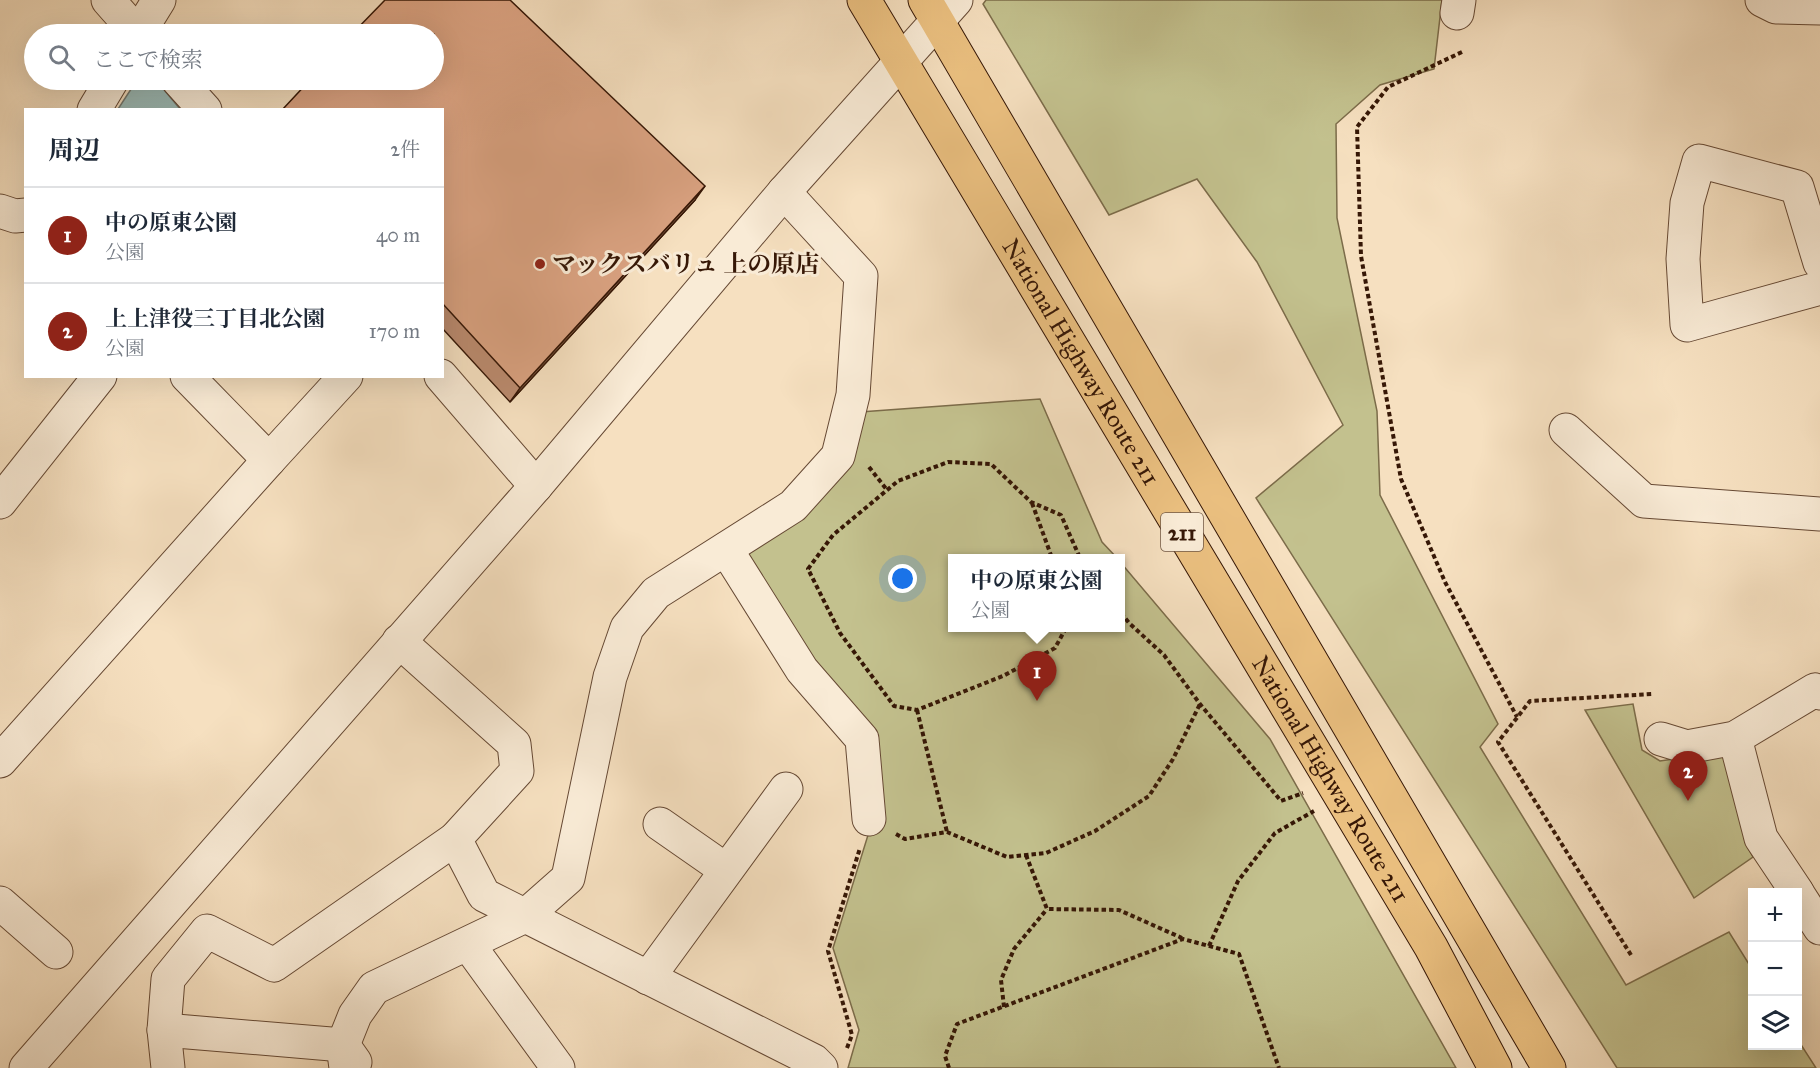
<!DOCTYPE html>
<html lang="ja">
<meta charset="utf-8">
<style>
body{margin:0;font-family:"IM FELL Great Primer","Noto Serif JP",serif;background:#f6f6f7;color:#1f2937}
.controls{position:absolute;right:18px;bottom:18px;display:grid;overflow:hidden;border-radius:0px;box-shadow:0 6px 24px #0002}
.controls button{width:54px;height:54px;display:grid;place-items:center;padding:0;border:0;border-bottom:2px solid #e0e1e3;background:#fff;color:#1f2937;font:30px sans-serif}
.you{position:absolute;left:903px;top:579px;width:21px;height:21px;margin:-15px;border:4px solid #fff;border-radius:50%;background:#1a73e8;box-shadow:0 0 0 9px #1a73e833}
.badge{display:grid;place-items:center;width:39px;height:39px;border-radius:50%;background:#8f2418;color:#fff;font-size:20px;font-weight:700}
.pin{position:absolute;translate:-50% -50px;filter:drop-shadow(0 2px 3px #0008)}
.pin::after{content:'';position:absolute;top:32px;width:21px;height:18px;background:inherit;clip-path:polygon(0 0,100% 0,50% 100%)}
.popup{position:absolute;left:948px;top:554px;width:177px;height:78px;box-sizing:border-box;display:grid;place-content:center;border-radius:0px;background:#fff;filter:drop-shadow(0 2px 4px #0005);font-size:20px;white-space:nowrap;color:#747a83}
.popup b{font-size:22px;color:#1f2937}
.popup::after{content:'';position:absolute;left:50%;top:100%;margin-left:-12px;border:12px solid transparent;border-top-color:#fff}
.list{margin:0;padding:0;list-style:none}
h2{display:flex;justify-content:space-between;align-items:center;height:78px;margin:0;padding:0 24px;font-size:26px}
h2 small{font-size:20px;font-weight:400;color:#747a83}
.list li{display:grid;grid-template-columns:39px 1fr auto;gap:18px;align-items:center;box-sizing:border-box;height:96px;padding:0 24px;border-top:2px solid #e0e1e3}
.list b{display:block;font-size:22px;white-space:nowrap}
.list p{margin:0;font-size:20px;white-space:nowrap;color:#747a83}
.list em{font-size:20px;font-style:normal;color:#747a83}
.icon{flex:none;width:33px;height:33px;fill:none;stroke:currentColor;stroke-width:2;stroke-linecap:round;stroke-linejoin:round}
.map{position:relative;flex:none;width:1820px;height:1068px;overflow:hidden}
.search{position:absolute;background:#fff;box-shadow:0 6px 24px #0002;left:24px;top:24px;width:420px;height:66px;display:flex;align-items:center;gap:15px;box-sizing:border-box;padding:0 21px;border-radius:33px;color:#747a83;font-size:22px}
.panel{position:absolute;background:#fff;box-shadow:0 6px 24px #0002;left:24px;top:108px;width:420px;height:270px;border-radius:0px}
.map>svg:first-child{display:block}
.green{fill:#c3c18e;stroke:#7c6c4a;stroke-width:1.5}
.water{fill:#9dbcb8;stroke:#747a71;stroke-width:1.5}
.lines{fill:none;stroke-linecap:round;stroke-linejoin:round}
.minor-casing{stroke:#664934;stroke-width:35}
.highway-casing{stroke:#361706;stroke-width:35}
.path{stroke:#361706;stroke-width:4;stroke-dasharray:4.5 3;stroke-linecap:butt}
.minor{stroke:#f9ebd6;stroke-width:33}
.highway{stroke:#ebc080;stroke-width:33}
.wall{fill:#bb8b6f;stroke:#361706;stroke-width:1.5}
.shaded-wall{fill:#99715a;stroke:#361706;stroke-width:1.5}
.building{fill:#daa281;stroke:#361706;stroke-width:1.5}
.poi-dot{fill:#8f2418;stroke:#f9ebd6;stroke-width:2}
.labels{text-anchor:middle;stroke-width:6;stroke-linejoin:round;paint-order:stroke}
.shield{fill:#f9ebd6;stroke:#705744;stroke-width:1.5}
.shield-label{font-size:22px;font-weight:bold;fill:#361706}
.poi-label{font-size:24px;font-weight:bold;fill:#361706;stroke:#f9ebd6;text-anchor:start}
.street-label{font-size:24px;fill:#361706;stroke:#f9ebd6}
</style>
<div class="map">
<svg width="1820" height="1068" viewBox="0 0 1820 1068">
<rect width="100%" height="100%" fill="#f6e0c0"/>
<filter id="stains"><feTurbulence type="fractalNoise" baseFrequency=".00333" numOctaves="4"/><feColorMatrix values="0 0 0 0 .2 0 0 0 0 .09 0 0 0 0 .02 0 0 0 .5 -.17"/></filter>
<radialGradient id="worn" r=".72"><stop offset=".6" stop-color="#630" stop-opacity="0"/><stop offset="1" stop-color="#630" stop-opacity=".3"/></radialGradient>
<g class="green">
<polygon points="986,0 1442,0 1434,69 1380,85 1336,124 1337,218 1377,411 1380,495 1498,724 1480,747 1626,985 1729,932 1752,969 1752,1046 1798,1046 1798,1040 1816,1068 1617,1068 1256,498 1343,425 1257,262 1197,179 1109,215 983,4"/>
<polygon points="1040,399 1102,542 1117,558 953,558 953,628 1121,628 1121,563 1270,739 1456,1068 848,1068 859,1030 833,948 873,819 867,735 737,553 860,412"/>
<polygon points="1633,704 1642,750 1660,761 1729,751 1745,842 1753,857 1694,898 1585,710"/>
</g>
<polygon class="water" points="137,80 156,80 180,109 118,109"/>
<g class="lines">
<g class="minor-casing">
<g id="minor">
<polyline points="108,0 138,34"/>
<polyline points="1762,0 1776,7 1820,8"/>
<polyline points="1457,13 1459,0"/>
<polyline points="138,34 159,0"/>
<polyline points="178,80 205,110"/>
<polyline points="94,110 112,80"/>
<polyline points="0,211 15,216 26,215"/>
<polyline points="1820,263 1797,187 1699,161 1687,203 1683,259 1687,325 1820,288"/>
<polyline points="187,376 269,460 346,376"/>
<polyline points="441,376 536,486"/>
<polyline points="1566,430 1644,501 1820,514"/>
<polyline points="0,502 100,376"/>
<polyline points="726,549 802,670 862,739 869,819"/>
<polyline points="1735,738 1761,838 1797,892"/>
<polyline points="1661,739 1687,747 1735,738 1815,690 1820,693"/>
<polyline points="0,761 269,460"/>
<polyline points="660,824 726,870"/>
<polyline points="455,839 484,895 814,1061 821,1068"/>
<polyline points="1798,894 1820,928"/>
<polyline points="0,903 56,952"/>
<polyline points="468,944 558,1068"/>
<polyline points="648,978 786,789"/>
<polyline points="164,1030 343,1045 355,1062"/>
<polyline points="26,1068 536,486 784,192 956,0"/>
<polyline points="168,1068 164,1030 168,979 207,931 274,965 455,839 517,771 514,744 399,641"/>
<polyline points="346,1068 343,1045 355,1015 374,988 525,916 568,878 610,677 627,628 656,593 793,506 838,456 853,395 861,276 784,192"/>
</g>
</g>
<g class="highway-casing">
<g id="highway">
<path id="s1" d="M864 0 1431 947 1495 1068"/>
<polyline points="925,0 1549,1068"/>
</g>
</g>
<g class="path">
<polyline points="1462,52 1388,87 1357,127 1361,256 1401,479 1445,582 1517,717"/>
<polyline points="869,467 887,490"/>
<polyline points="1032,503 1052,558"/>
<polyline points="1121,613 1129,623 1164,655 1200,704 1281,801 1303,793"/>
<polyline points="1066,628 1055,648 1003,676 917,710 894,706 840,633 808,569 833,535 898,481 948,462 991,464 1031,502 1061,515 1080,558"/>
<polyline points="917,710 947,832"/>
<polyline points="896,834 905,839 947,832 1007,857 1046,853 1095,831 1149,796 1173,759 1200,704"/>
<polyline points="1026,855 1047,909 1119,910 1182,938"/>
<polyline points="1209,946 1238,881 1275,833 1314,811"/>
<polyline points="1631,955 1498,742 1530,701 1652,694"/>
<polyline points="1004,1007 1001,980 1014,949 1047,909"/>
<polyline points="847,1048 852,1035 828,951 860,848"/>
<polyline points="949,1068 945,1056 957,1024 1183,939 1239,954 1279,1068"/>
</g>
<use href="#minor" class="minor"/>
<use href="#highway" class="highway"/>
</g>
<polygon class="wall" points="442,110 695,200 510,402 442,328"/>
<polygon class="shaded-wall" points="705,186 695,200 510,402 520,388"/>
<polygon class="building" points="385,0 510,0 705,186 520,388 442,303 442,110 282,110 310,80 434,80 434,34 352,34"/>
<circle class="poi-dot" cx="540" cy="264" r="6"/>
<g class="labels">
<rect class="shield" x="1161" y="513" width="42" height="38" rx="4.5"/>
<g class="shield-label">
<text x="1182" y="540">211</text>
</g>
<g class="poi-label">
<text x="552" y="272">マックスバリュ 上の原店</text>
</g>
<g class="street-label">
<text dy="8" stroke="none"><textPath href="#s1" startOffset="422">National Highway Route 211</textPath></text>
<text dy="8" stroke="none"><textPath href="#s1" startOffset="908">National Highway Route 211</textPath></text>
</g>
</g>
<rect width="100%" height="100%" filter="url(#stains)"/>
<rect width="100%" height="100%" fill="url(#worn)"/>
</svg>
<div class="controls">
<button>+</button>
<button>−</button>
<button><svg class="icon" aria-label="layers" viewBox="0 0 24 24"><path d="M12 4l9 5-9 5-9-5zM3 14l9 5 9-5"/></svg></button>
</div>
<div class="you"></div>
<div class="pin badge" style="left:1037px;top:701px">1</div>
<div class="popup"><b>中の原東公園</b>公園</div>
<div class="pin badge" style="left:1688px;top:801px">2</div>
<div class="search"><svg class="icon" aria-label="search" viewBox="0 0 24 24"><circle cx="10" cy="10" r="6"/><path d="M15 15l6 6"/></svg>ここで検索</div>
<section class="panel">
<h2>周辺<small>2件</small></h2>
<ul class="list">
<li><span class="badge">1</span><div><b>中の原東公園</b><p>公園</p></div><em>40 m</em></li>
<li><span class="badge">2</span><div><b>上上津役三丁目北公園</b><p>公園</p></div><em>170 m</em></li>
</ul>
</section>
</div>
